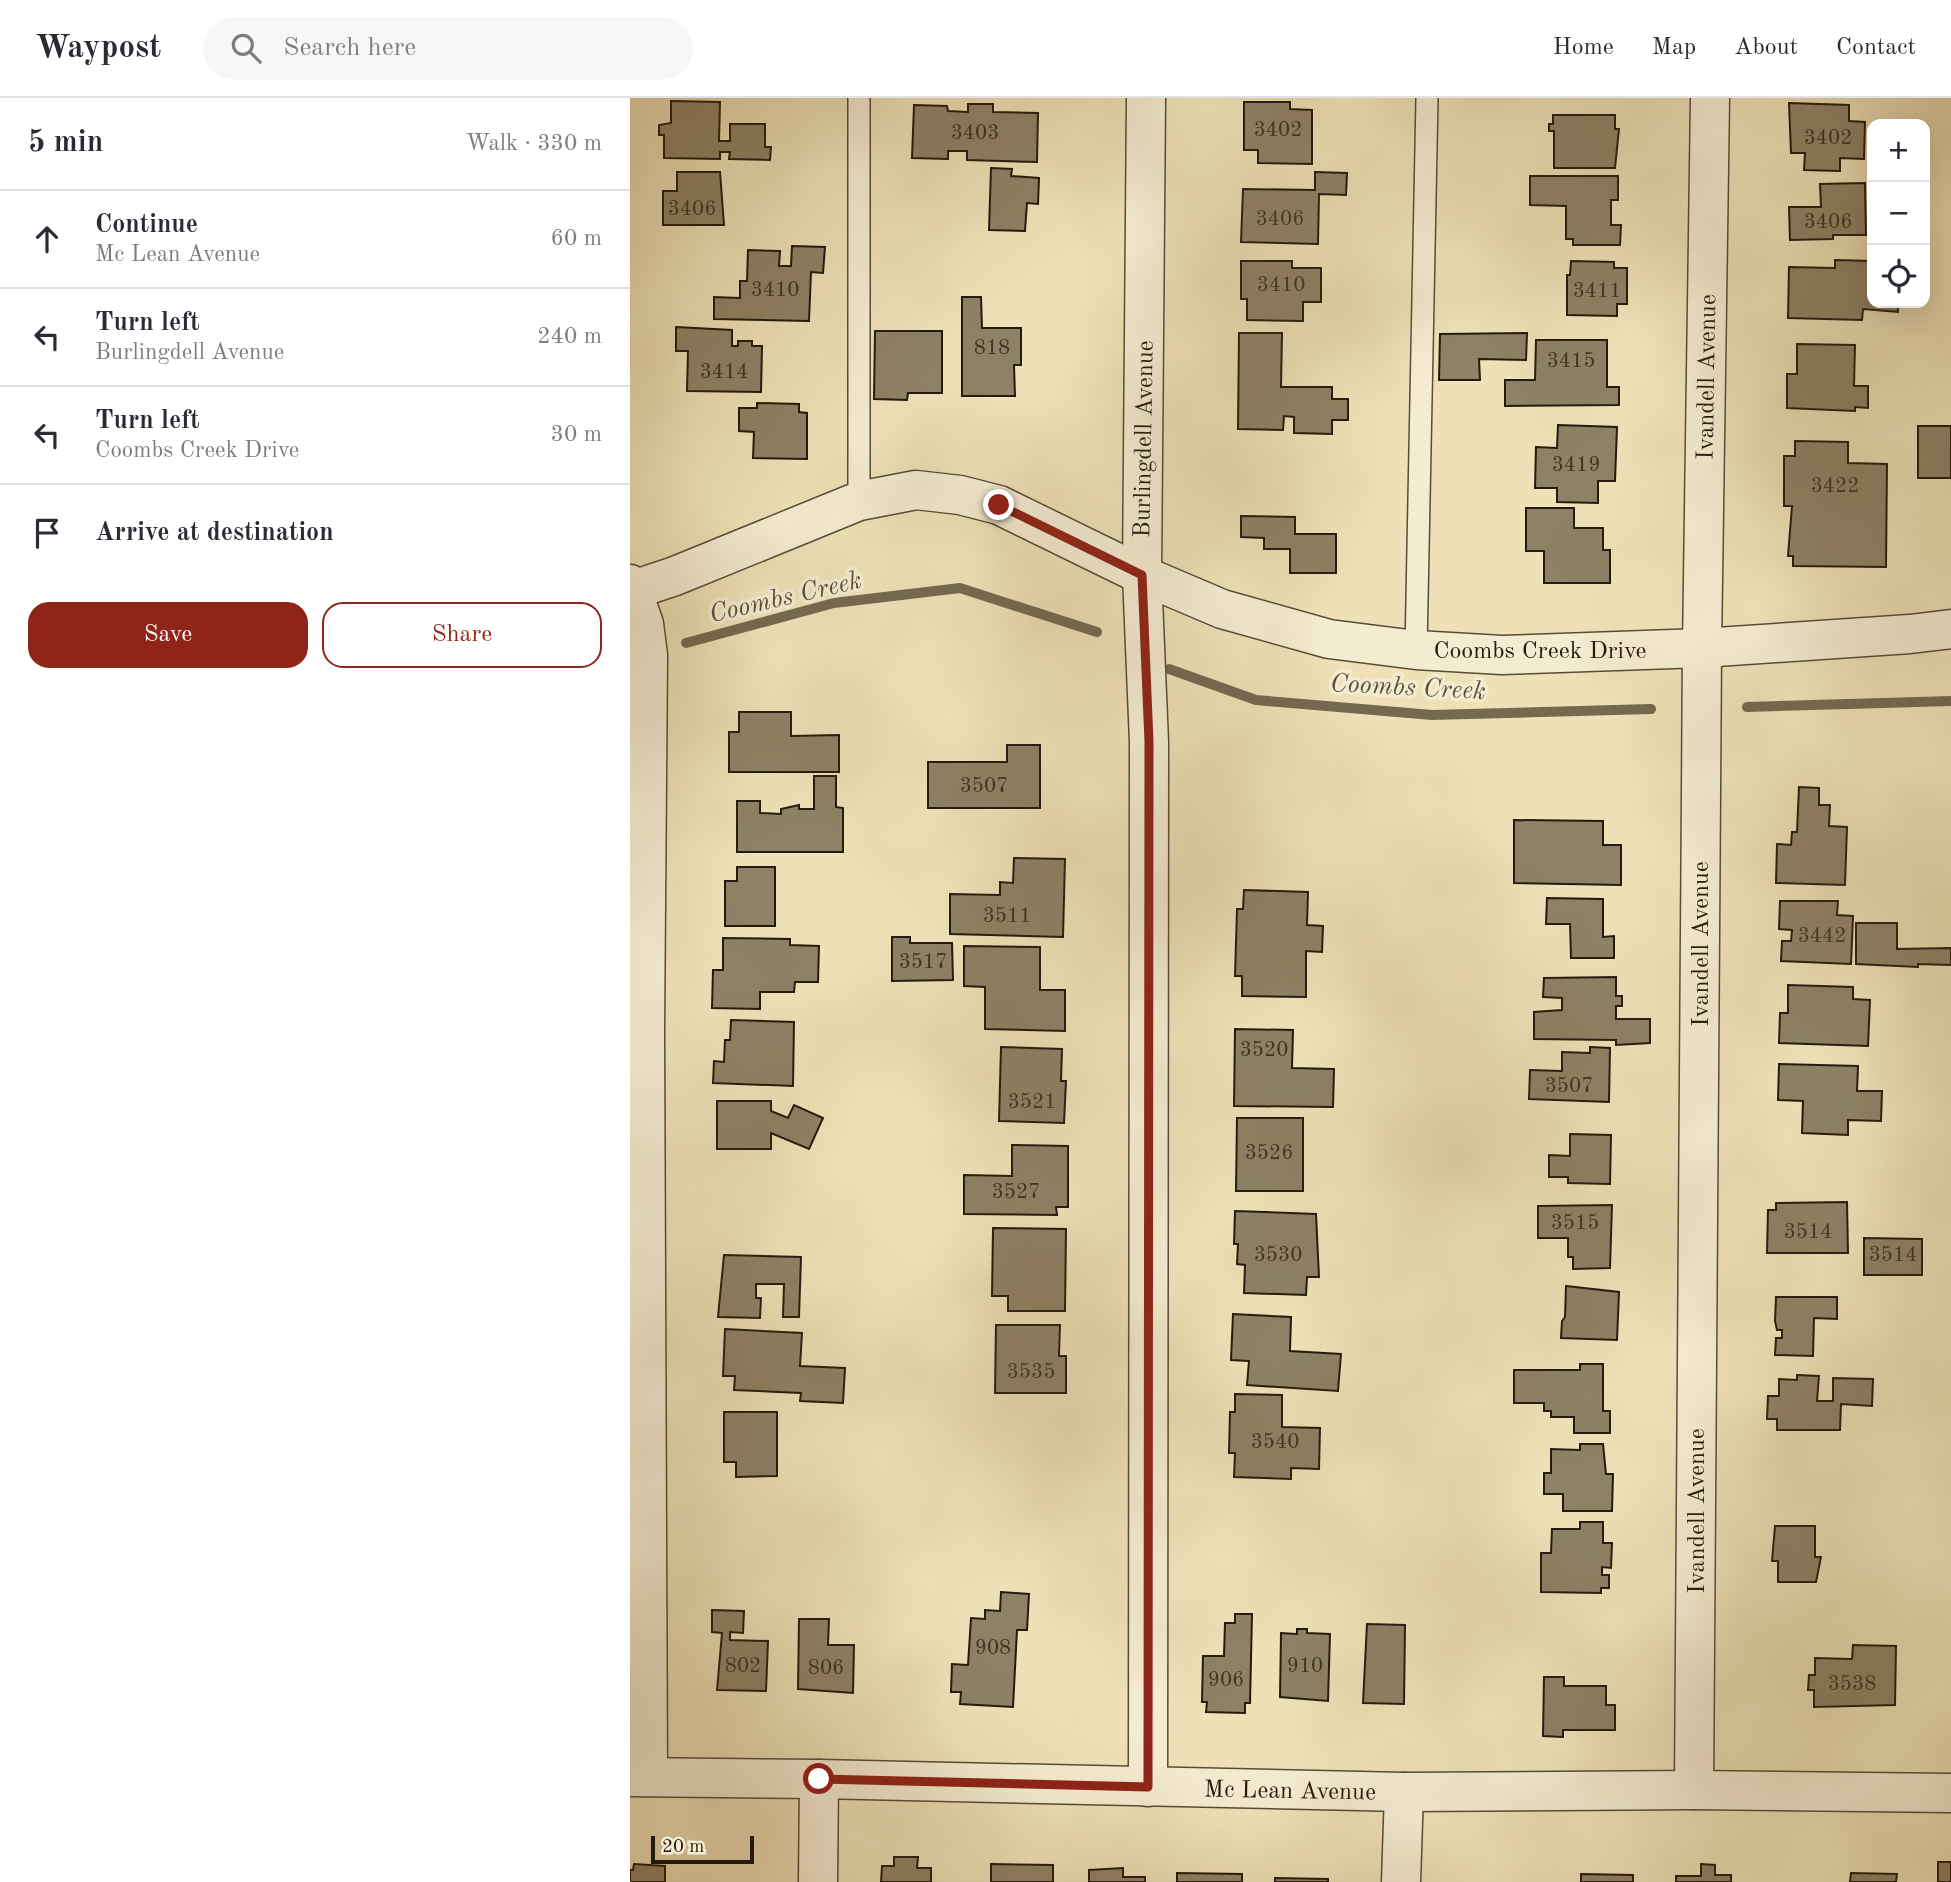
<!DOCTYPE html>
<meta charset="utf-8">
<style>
body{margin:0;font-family:"Old Standard TT",serif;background:#f7f7f7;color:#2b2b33}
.controls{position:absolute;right:21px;top:21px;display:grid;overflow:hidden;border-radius:14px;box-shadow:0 7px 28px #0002}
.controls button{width:63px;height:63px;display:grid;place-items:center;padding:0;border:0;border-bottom:2px solid #e1e1e2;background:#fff;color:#2b2b33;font:35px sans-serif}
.scale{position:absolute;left:21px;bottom:18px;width:103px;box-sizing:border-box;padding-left:7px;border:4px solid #251a0c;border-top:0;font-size:19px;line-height:24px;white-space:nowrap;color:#251a0c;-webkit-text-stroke:5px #f4ecd1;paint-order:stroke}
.stop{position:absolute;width:21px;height:21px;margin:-16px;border:5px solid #8f2418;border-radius:50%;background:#fff}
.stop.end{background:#8f2418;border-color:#fff;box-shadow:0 2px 7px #0008}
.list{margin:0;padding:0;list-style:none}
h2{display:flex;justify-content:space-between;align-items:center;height:91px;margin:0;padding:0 28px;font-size:30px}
h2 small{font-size:23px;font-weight:400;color:#7c7c81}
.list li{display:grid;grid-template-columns:46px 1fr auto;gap:21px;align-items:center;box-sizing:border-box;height:98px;padding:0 28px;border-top:2px solid #e1e1e2}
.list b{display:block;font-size:26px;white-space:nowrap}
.list p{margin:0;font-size:23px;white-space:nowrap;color:#7c7c81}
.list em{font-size:23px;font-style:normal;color:#7c7c81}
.actions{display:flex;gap:14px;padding:21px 28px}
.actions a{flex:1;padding:16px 0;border:2px solid #8f2418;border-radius:21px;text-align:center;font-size:24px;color:#8f2418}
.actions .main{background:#8f2418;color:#fff}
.icon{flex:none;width:38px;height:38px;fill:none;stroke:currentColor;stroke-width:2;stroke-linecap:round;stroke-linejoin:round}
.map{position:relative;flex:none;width:1321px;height:1784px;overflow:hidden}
header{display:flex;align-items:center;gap:42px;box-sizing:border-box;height:98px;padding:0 35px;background:#fff;border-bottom:2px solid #e1e1e2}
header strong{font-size:33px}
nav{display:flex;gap:38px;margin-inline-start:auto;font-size:24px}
.search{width:490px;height:63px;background:#f7f7f7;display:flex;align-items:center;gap:18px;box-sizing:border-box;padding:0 24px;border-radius:38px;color:#7c7c81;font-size:26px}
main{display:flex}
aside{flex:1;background:#fff}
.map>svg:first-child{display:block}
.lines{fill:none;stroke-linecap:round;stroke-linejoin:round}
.stream{stroke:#756950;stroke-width:10}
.building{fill:#8e8165;stroke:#251a0c;stroke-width:2}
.service-casing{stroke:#574c37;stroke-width:24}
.minor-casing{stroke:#574c37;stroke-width:41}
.service{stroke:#f4ecd1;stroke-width:21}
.minor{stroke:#f4ecd1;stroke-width:38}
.route{stroke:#8f2418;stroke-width:9}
.labels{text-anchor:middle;stroke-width:7;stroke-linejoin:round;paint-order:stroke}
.number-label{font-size:21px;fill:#3f3422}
.street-label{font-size:24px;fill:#251a0c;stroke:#f4ecd1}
.water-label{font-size:26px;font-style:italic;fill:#5a4e3a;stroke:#f4ecd1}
</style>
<header>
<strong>Waypost</strong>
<div class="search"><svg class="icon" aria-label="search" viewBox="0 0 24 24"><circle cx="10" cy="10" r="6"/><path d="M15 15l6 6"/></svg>Search here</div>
<nav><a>Home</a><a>Map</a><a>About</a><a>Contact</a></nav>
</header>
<main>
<aside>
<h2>5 min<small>Walk · 330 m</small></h2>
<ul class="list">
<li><svg class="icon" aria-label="ahead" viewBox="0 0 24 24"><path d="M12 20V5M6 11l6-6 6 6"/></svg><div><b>Continue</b><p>Mc Lean Avenue</p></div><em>60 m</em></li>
<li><svg class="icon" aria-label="left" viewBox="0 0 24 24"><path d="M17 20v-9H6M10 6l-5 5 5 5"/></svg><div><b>Turn left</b><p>Burlingdell Avenue</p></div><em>240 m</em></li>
<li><svg class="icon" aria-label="left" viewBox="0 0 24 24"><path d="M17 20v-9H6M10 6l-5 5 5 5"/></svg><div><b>Turn left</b><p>Coombs Creek Drive</p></div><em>30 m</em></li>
<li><svg class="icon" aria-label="arrive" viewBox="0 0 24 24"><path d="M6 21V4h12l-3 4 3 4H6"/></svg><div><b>Arrive at destination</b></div></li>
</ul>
<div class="actions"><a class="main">Save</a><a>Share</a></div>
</aside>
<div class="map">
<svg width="1321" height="1784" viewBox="0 0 1321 1784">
<rect width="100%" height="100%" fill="#eee1b8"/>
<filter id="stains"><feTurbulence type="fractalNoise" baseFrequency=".00286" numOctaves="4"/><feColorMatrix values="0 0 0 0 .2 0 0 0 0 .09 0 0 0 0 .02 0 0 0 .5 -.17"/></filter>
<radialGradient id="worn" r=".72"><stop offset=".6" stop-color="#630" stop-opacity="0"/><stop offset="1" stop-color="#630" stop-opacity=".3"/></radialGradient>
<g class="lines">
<g class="stream">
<polyline points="56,545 204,505 330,490 467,534"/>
<polyline points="539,571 626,602 802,617 1021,611"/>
<polyline points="1117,609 1321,603"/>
</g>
</g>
<g class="building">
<polygon points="41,3 90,4 89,43 100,43 100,26 135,26 135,49 141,49 140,62 99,61 100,54 90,54 90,61 34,60 34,37 29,37 29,27 41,25"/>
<polygon points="614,4 660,4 660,11 682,12 682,66 628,65 628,52 614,52"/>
<polygon points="1159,5 1219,7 1219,23 1235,24 1234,61 1210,60 1210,73 1174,72 1175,55 1161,55"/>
<polygon points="338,6 363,6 363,14 408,15 407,64 337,62 337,53 318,53 318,61 282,60 284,7 317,8 318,13 338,14"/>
<polygon points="923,17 985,17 985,31 989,31 985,70 924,70 924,33 919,33 919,26 923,26"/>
<polygon points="361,70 382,71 381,78 409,80 408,106 397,105 395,133 359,132"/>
<polygon points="47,74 90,74 94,127 33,127 33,93 47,93"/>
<polygon points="685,74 717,75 716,97 689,96 688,146 611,144 613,91 685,92"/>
<polygon points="900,78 988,78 988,102 981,102 981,127 991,127 990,147 943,147 943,141 936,141 936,108 900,107"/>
<polygon points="1235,85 1236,137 1203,137 1203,141 1160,142 1159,109 1191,109 1190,86"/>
<polygon points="162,148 195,149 193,175 181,174 179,223 84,221 84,199 110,200 110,183 117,183 118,152 150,153 149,168 161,168"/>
<polygon points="1205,162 1242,163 1242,205 1268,205 1268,214 1233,211 1232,222 1158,220 1159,169 1205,170"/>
<polygon points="611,163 662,163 662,170 691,170 691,204 673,204 673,223 617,222 617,201 611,201"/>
<polygon points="941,163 984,164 984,170 997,170 997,206 987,206 987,218 937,217 937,177 940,177"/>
<polygon points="332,199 351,199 352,230 391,230 391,267 384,267 385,298 332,298"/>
<polygon points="46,229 102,232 102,248 108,248 108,243 122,243 122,248 132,248 131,294 57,293 58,253 46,253"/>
<polygon points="245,233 312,233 312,295 278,295 277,302 244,301"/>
<polygon points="609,235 652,235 651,289 702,289 702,301 718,301 718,322 702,322 702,336 664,335 664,319 654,318 653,332 608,331"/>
<polygon points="897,235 896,262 849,261 850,282 809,282 810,236"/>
<polygon points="906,242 977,242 977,289 989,289 989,307 875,308 875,282 905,282"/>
<polygon points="1167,246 1225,247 1224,288 1238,288 1238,310 1225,309 1225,313 1157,310 1157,276 1167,276"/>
<polygon points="127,305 169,306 169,314 177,315 177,361 123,360 124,334 109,333 109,310 127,310"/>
<polygon points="928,327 987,329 985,383 968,383 968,405 927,404 927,390 905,390 906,349 927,350"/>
<rect x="1288" y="328" width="33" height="52"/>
<polygon points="1165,343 1218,344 1218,365 1257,366 1256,469 1163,468 1163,458 1158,458 1162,408 1154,408 1154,358 1165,358"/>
<polygon points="896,410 944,410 944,430 973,430 973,452 980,452 980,485 914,485 914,453 896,453"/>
<polygon points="611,418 665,419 665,436 706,436 706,475 660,475 660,451 634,451 634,440 611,439"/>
<polygon points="109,614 161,614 161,638 209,637 209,674 99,674 99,634 109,634"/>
<polygon points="377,647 410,647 410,710 298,710 298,664 377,664"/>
<polygon points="184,678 206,678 206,709 213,710 213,754 107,754 107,703 130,703 130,715 151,716 151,711 169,707 169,711 184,711"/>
<polygon points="1169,689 1189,690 1189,707 1200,707 1199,728 1217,729 1215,787 1146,785 1147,746 1161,747 1162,734 1167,734"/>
<polygon points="884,722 973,723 973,747 991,747 991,787 884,785"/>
<polygon points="384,760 435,761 433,839 320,836 320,796 370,797 370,784 383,785"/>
<polygon points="107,769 145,769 145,828 95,828 95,783 107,783"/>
<polygon points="614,792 678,794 677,827 693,828 692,854 676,853 676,899 612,898 612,878 605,878 607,811 613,811"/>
<polygon points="917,800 973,801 973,839 984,838 984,860 941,860 940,826 916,826"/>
<polygon points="1150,803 1208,803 1207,817 1223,818 1221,866 1151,863 1152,843 1161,843 1162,832 1149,831"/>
<polygon points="1226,825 1267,825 1267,851 1321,850 1321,867 1288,866 1288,869 1226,866"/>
<polygon points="262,839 280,839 280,845 322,845 323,882 262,883"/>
<polygon points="93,840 160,841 160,847 189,848 188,884 165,884 164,894 130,894 130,911 82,910 83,872 93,872"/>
<polygon points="334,848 410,849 410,892 435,892 435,933 355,931 355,889 334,888"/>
<polygon points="986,879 986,898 992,898 992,908 986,908 986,921 1020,921 1020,945 986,947 986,942 904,941 904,914 932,912 932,900 913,899 914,880"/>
<polygon points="1158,887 1223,889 1223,901 1240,902 1238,948 1149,945 1150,915 1158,915"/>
<polygon points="101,922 164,924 163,988 83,985 84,963 94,964 95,942 100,942"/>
<polygon points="605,931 663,932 662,970 704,971 703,1009 604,1008"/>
<polygon points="371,949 432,951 431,983 436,983 434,1025 369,1023"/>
<polygon points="960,949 980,950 979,1004 899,1001 900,972 932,973 932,954 960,955"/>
<polygon points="1149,966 1228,968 1227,993 1252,993 1251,1023 1218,1022 1218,1037 1172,1035 1173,1003 1148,1002"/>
<polygon points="87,1003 141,1003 141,1013 158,1020 164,1007 193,1020 179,1051 141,1035 141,1051 87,1051"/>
<polygon points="607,1020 673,1020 673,1093 606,1093"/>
<polygon points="940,1036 981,1037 980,1086 938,1085 938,1079 919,1079 919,1057 940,1058"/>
<polygon points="382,1047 438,1048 438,1109 426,1109 427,1117 334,1116 334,1077 382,1078"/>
<polygon points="1217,1104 1218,1155 1137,1155 1138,1112 1146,1112 1146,1105"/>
<polygon points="982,1107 980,1170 943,1171 943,1159 938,1159 938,1140 908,1140 908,1108"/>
<polygon points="605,1113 686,1116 689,1179 677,1179 676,1197 614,1195 615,1167 607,1166 608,1146 604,1146"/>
<polygon points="363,1130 436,1131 435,1213 378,1213 378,1198 362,1198"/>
<polygon points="1234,1140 1292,1141 1292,1177 1234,1177"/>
<polygon points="94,1157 171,1159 169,1219 153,1219 154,1186 126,1186 126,1200 131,1200 130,1220 88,1219"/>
<polygon points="936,1188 989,1194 987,1242 931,1240 932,1223 935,1219"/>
<polygon points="1146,1199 1207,1199 1207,1221 1184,1220 1183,1258 1145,1257 1146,1240 1152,1240 1152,1232 1147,1232 1145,1223"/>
<polygon points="603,1216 661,1219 660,1253 711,1256 708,1293 617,1287 619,1263 601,1262"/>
<polygon points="366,1227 430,1227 429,1258 436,1258 436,1295 365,1295"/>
<polygon points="95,1231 172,1235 170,1268 215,1270 213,1305 170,1303 171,1295 104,1292 105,1278 93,1278"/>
<polygon points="950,1266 973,1266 973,1313 980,1313 980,1335 944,1335 944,1319 921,1319 921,1313 914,1313 914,1305 884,1305 884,1272 950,1272"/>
<polygon points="1167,1277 1189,1278 1187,1303 1203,1303 1203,1280 1243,1281 1242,1308 1211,1306 1210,1332 1147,1332 1147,1321 1137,1321 1138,1298 1149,1298 1149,1281 1167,1282"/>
<polygon points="605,1296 652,1297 652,1329 690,1330 689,1371 661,1370 661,1381 604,1379 605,1355 599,1355 600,1314 605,1314"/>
<polygon points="94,1314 147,1314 147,1378 106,1379 106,1364 94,1364"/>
<polygon points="950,1346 973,1346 976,1376 983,1376 982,1413 933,1413 933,1396 914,1396 914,1375 921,1375 921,1351 950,1352"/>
<polygon points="950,1424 973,1424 973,1445 982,1445 981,1470 972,1469 972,1477 979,1477 979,1490 971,1490 971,1495 911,1494 911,1455 921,1455 922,1431 950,1431"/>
<polygon points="1145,1428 1185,1428 1185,1459 1191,1459 1186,1484 1148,1484 1148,1463 1142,1463"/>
<polygon points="371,1494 399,1496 397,1532 387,1532 383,1609 330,1606 331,1594 321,1594 322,1566 338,1567 341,1520 355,1521 355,1512 370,1513"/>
<polygon points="82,1512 114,1513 113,1535 100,1534 100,1542 138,1543 136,1593 87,1592 92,1535 82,1534"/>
<polygon points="605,1516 622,1516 620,1605 615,1605 615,1615 576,1614 577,1604 572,1604 573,1558 594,1558 595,1525 605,1525"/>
<polygon points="169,1521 199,1521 198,1547 224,1547 223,1595 168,1591"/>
<polygon points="737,1526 775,1527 774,1606 733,1605"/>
<polygon points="667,1531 677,1531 677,1535 700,1536 698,1603 650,1599 651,1535 667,1536"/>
<polygon points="1223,1547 1266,1548 1265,1607 1184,1609 1184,1592 1178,1592 1179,1577 1185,1577 1185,1560 1222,1561"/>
<polygon points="914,1579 934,1579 934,1588 976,1588 976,1607 985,1607 985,1632 933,1632 933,1639 913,1638"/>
<polygon points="264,1759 288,1759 287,1770 301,1770 301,1784 251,1784 252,1768 264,1768"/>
<rect x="1308" y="1764" width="13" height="20"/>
<polygon points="4,1766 35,1768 35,1784 0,1784 0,1772 3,1772"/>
<polygon points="361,1766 423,1767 423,1784 361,1784"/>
<polygon points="1071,1766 1085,1767 1085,1777 1101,1777 1101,1784 1046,1784 1046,1778 1071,1778"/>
<polygon points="493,1770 493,1779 515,1779 515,1784 459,1784 459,1772"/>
<polygon points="547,1775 612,1776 612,1784 547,1784"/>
<polygon points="1221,1775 1267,1776 1266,1784 1220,1784"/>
<polygon points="951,1776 1003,1777 1003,1784 951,1784"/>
<polygon points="645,1780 698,1781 698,1784 645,1784"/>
</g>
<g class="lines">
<g class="service-casing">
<g id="service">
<polyline points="229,403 229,0"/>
<polyline points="786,552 797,0"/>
</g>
</g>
<g class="minor-casing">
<g id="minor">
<polyline points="516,0 512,477 519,644 518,1689"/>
<polyline points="0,486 14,526 18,557 15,932 18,1679"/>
<polyline points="0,493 45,478 229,403 286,392 330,397 369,407 512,477 592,511 699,541 786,552 872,557 1072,550 1280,536 1321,531"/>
<polyline points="0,1679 189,1681 774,1694 1064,1692 1321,1695"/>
<polyline points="1064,1692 1072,550 1080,0"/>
<polyline points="188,1784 189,1681"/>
<polyline points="771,1784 774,1694"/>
</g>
</g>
<use href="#service" class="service"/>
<use href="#minor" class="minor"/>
</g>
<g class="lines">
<polyline class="route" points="189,1681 518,1689 519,644 512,477 369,407"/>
</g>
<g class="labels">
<g class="number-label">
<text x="648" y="38">3402</text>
<text x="345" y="41">3403</text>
<text x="1198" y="46">3402</text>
<text x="62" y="117">3406</text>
<text x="650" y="127">3406</text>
<text x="1198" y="130">3406</text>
<text x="651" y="193">3410</text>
<text x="145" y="198">3410</text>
<text x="967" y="199">3411</text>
<text x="362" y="256">818</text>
<text x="941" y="269">3415</text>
<text x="94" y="280">3414</text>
<text x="946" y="373">3419</text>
<text x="1205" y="394">3422</text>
<text x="354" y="694">3507</text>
<text x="377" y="824">3511</text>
<text x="1192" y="844">3442</text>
<text x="293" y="870">3517</text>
<text x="634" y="958">3520</text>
<text x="939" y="994">3507</text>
<text x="402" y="1010">3521</text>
<text x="639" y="1061">3526</text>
<text x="386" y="1100">3527</text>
<text x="945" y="1131">3515</text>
<text x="1178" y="1140">3514</text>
<text x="648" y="1163">3530</text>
<text x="1263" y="1163">3514</text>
<text x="401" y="1280">3535</text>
<text x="645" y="1350">3540</text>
<text x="363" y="1556">908</text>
<text x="113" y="1574">802</text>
<text x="675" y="1574">910</text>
<text x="196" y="1576">806</text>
<text x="596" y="1588">906</text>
<text x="1222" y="1592">3538</text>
</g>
<g class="street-label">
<text transform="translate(1076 279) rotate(-89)" y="8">Ivandell Avenue</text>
<text transform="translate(513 341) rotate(-89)" y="8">Burlingdell Avenue</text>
<text x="910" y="560">Coombs Creek Drive</text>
<text transform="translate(1070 846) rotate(-90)" y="8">Ivandell Avenue</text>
<text transform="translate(1066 1413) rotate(-90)" y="8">Ivandell Avenue</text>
<text transform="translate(660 1692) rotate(1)" y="8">Mc Lean Avenue</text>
</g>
<g class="water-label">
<text transform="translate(155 498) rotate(-13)" y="9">Coombs Creek</text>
<text transform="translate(778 588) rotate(3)" y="9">Coombs Creek</text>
</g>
</g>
<rect width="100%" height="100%" filter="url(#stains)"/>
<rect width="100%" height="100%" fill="url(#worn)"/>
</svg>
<div class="controls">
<button>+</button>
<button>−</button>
<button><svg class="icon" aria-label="locate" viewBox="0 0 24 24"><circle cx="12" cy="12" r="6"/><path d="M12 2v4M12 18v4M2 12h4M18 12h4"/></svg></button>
</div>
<div class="scale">20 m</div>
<div class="stop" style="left:189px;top:1681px"></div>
<div class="stop end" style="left:369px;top:407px"></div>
</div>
</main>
